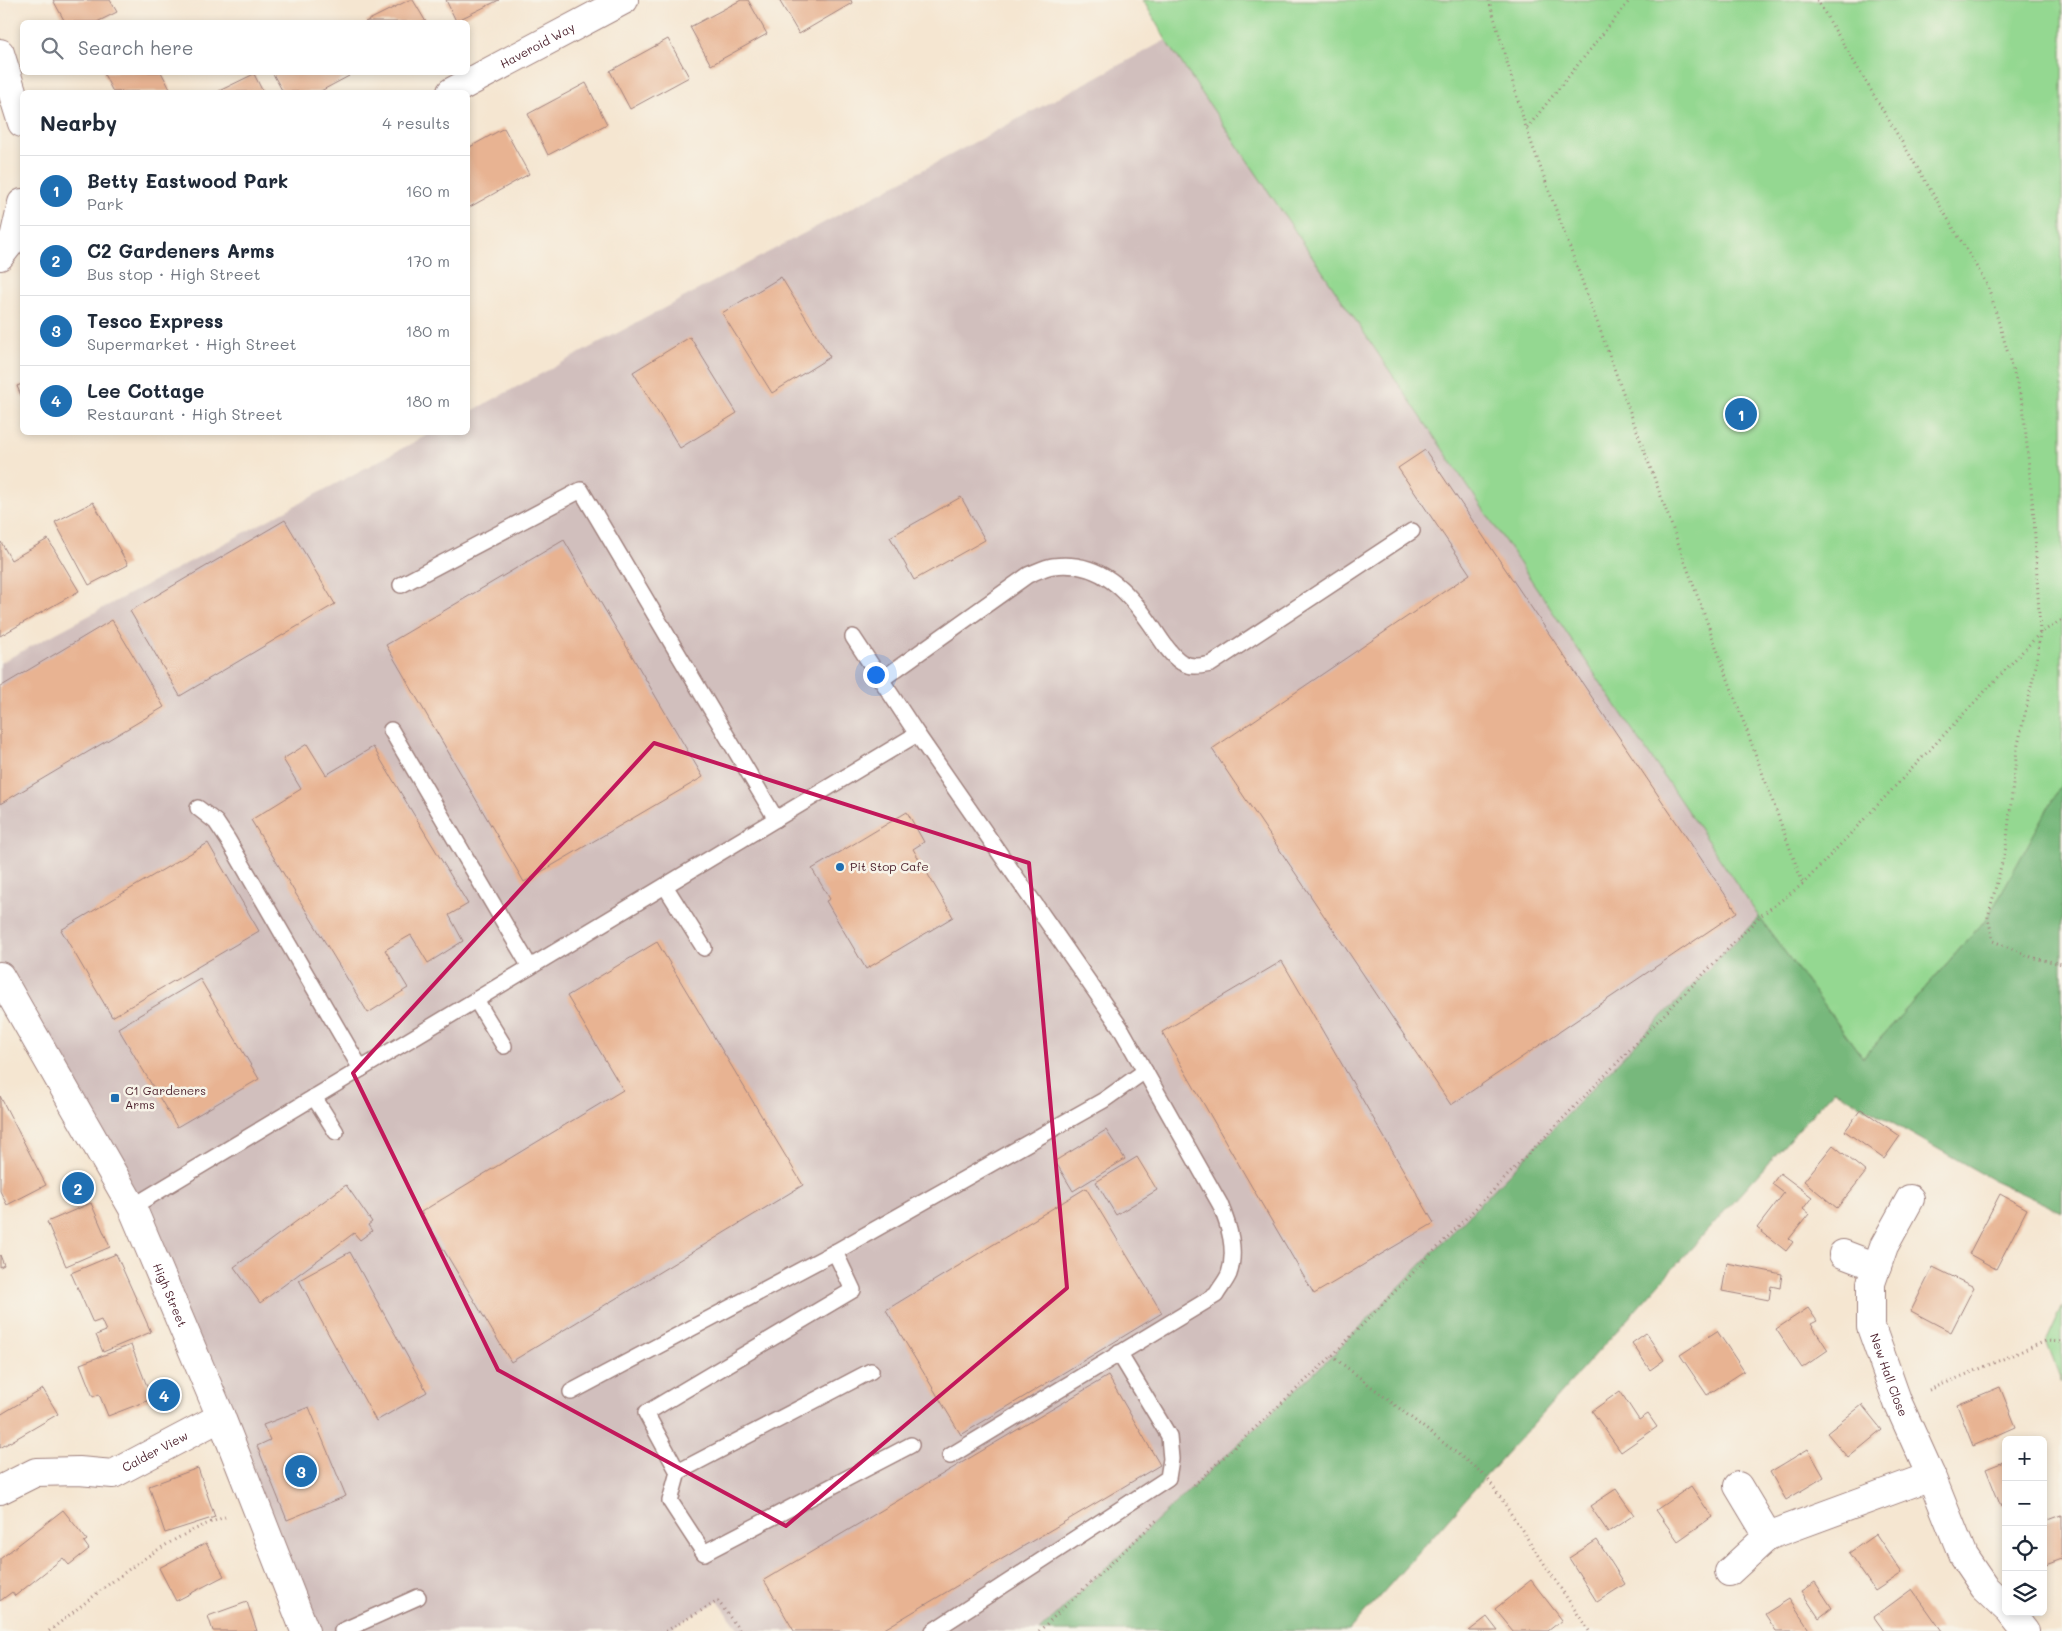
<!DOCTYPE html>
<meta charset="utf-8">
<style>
body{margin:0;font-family:Mali,sans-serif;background:#f6f6f7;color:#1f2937}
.controls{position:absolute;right:15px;bottom:15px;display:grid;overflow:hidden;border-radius:8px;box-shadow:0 2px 8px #0003}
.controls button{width:45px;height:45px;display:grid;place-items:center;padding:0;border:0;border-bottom:1px solid #e0e1e3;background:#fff;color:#1f2937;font:25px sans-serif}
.you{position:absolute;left:875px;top:674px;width:18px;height:18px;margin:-12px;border:4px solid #fff;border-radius:50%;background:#1a73e8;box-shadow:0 0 0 8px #1a73e833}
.badge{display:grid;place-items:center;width:32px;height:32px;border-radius:50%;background:#1f6fb2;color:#fff;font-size:16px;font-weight:700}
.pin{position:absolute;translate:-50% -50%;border:2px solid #fff;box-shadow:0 1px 5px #0006}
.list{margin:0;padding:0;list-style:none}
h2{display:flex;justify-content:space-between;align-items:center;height:65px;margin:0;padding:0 20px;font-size:21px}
h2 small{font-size:16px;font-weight:400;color:#747a83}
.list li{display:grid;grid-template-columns:32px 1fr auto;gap:15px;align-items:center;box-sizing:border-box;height:70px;padding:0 20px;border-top:1px solid #e0e1e3}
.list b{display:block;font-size:19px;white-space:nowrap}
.list p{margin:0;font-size:16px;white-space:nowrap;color:#747a83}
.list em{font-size:16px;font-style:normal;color:#747a83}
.icon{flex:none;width:28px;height:28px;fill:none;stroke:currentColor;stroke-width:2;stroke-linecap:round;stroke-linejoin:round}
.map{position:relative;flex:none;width:2062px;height:1631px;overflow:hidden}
.search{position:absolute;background:#fff;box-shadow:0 2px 8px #0003;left:20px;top:20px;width:450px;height:55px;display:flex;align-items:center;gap:12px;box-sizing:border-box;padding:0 18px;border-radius:8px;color:#747a83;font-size:19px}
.panel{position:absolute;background:#fff;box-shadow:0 2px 8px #0003;left:20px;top:90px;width:450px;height:345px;border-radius:8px}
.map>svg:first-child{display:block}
.industrial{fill:#d1bfbd}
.green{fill:#94d891;stroke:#6f7c5e}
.forest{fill:#77b87b;stroke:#606c53}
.building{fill:#e8b392}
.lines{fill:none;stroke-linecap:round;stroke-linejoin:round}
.service-casing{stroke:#a0827e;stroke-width:18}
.minor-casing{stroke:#a0827e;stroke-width:30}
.tertiary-casing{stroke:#a0827e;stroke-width:30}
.path{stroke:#a0827e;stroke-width:3;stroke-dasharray:1 4;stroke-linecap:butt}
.service{stroke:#fff;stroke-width:15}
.minor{stroke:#fff;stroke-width:28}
.tertiary{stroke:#fff;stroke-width:28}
.marked{fill:none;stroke:#c2185b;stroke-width:4;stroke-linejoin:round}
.poi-dot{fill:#1f6fb2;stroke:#f7f3e8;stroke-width:2}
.labels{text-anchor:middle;stroke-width:5;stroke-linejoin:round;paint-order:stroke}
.street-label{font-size:12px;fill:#4a1f2b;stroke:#f7f3e8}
.poi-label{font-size:12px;fill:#4a1f2b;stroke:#f7f3e8;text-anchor:start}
</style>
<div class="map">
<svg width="2062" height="1631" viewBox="0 0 2062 1631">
<rect width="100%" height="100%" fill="#f7f3e8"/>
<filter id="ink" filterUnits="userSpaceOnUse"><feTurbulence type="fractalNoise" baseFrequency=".02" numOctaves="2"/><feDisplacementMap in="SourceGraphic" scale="10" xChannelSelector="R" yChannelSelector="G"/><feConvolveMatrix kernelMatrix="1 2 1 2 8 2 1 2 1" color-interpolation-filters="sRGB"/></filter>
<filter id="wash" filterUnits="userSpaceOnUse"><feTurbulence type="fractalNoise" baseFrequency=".0096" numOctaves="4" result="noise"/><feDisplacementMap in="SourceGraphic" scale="20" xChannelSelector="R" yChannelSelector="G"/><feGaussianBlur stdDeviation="1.12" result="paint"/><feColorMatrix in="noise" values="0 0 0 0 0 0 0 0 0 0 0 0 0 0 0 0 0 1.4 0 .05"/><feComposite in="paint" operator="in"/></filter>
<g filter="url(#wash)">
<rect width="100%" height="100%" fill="#f5e6d1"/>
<polygon class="industrial" points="1166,40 1759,917 1332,1356 1039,1631 740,1631 718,1601 666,1631 305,1631 132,1207 0,976 0,663 431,433 468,432 468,413"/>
<g class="green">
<polygon points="1143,0 2062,0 2062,789 1988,917 1863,1058 1759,917 1166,40"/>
<polygon points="2062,1306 2062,1383 2046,1341"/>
</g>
<polygon class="forest" points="2062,783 2062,1212 1993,1180 1834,1090 1486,1476 1349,1631 1039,1631 1332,1356 1759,917 1863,1058 1988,917"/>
<g id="blocks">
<g class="building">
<polygon points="53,0 110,0 117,12 97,22 65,22"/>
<polygon points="409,0 413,0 426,22 365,22"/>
<polygon points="446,0 499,0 456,21"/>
<polygon points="741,0 748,0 767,34 711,65 690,27"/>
<polygon points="779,0 851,0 852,3 799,34"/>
<polygon points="668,39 689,77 630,109 610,71"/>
<polygon points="103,72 161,72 171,91 113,92"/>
<polygon points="272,72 347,72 349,76 319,92 283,92"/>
<polygon points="254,74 263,92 220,92 219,91"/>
<polygon points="586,83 607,124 548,155 528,114"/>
<polygon points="504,128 529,174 468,208 468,148"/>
<polygon points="781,277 830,357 772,393 722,313"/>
<polygon points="690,337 737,413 680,448 633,372"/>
<polygon points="22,384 22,398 17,386"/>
<polygon points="1425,450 1737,912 1451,1105 1212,749 1470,574 1398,468"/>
<polygon points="961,497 985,540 914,580 890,537"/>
<polygon points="93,502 128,565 89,585 55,522"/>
<polygon points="285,520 335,604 180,696 130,611"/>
<polygon points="48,539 79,591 0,636 0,543 1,542 11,560"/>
<polygon points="564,540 703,777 524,882 386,645"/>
<polygon points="112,620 164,707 0,804 0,687"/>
<polygon points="307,744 326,775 373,747 468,904 449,915 463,941 428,963 411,935 385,950 408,988 368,1013 251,820 301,789 283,759"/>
<polygon points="907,812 924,842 913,849 953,917 866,969 826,901 830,899 812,869"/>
<polygon points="208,843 259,931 112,1017 61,930"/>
<polygon points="657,942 803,1185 511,1362 421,1212 623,1090 567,996"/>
<polygon points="1282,961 1434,1223 1314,1294 1162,1032"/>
<polygon points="200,979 259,1079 177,1127 118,1028"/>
<polygon points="0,1096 46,1185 7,1205 0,1191"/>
<polygon points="1861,1109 1900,1136 1884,1159 1845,1131"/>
<polygon points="1106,1130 1125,1159 1073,1191 1055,1161"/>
<polygon points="1833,1145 1866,1172 1837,1208 1804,1181"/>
<polygon points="1137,1157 1157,1190 1116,1215 1096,1182"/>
<polygon points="1780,1173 1812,1197 1803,1209 1809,1214 1789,1239 1793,1242 1786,1251 1757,1228 1784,1193 1772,1184"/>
<polygon points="346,1185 372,1222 368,1225 372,1231 360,1240 354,1233 260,1303 234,1267"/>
<polygon points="1086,1188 1162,1313 961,1435 886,1310"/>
<polygon points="2000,1194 2027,1209 1996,1269 1969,1254"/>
<polygon points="91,1203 110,1247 66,1266 47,1222"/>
<polygon points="350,1252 427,1392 376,1421 299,1280"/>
<polygon points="116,1254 151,1332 103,1352 96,1335 106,1331 101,1320 93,1323 71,1273"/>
<polygon points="0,1255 4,1265 0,1267"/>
<polygon points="1727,1263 1782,1274 1780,1288 1771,1286 1769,1300 1722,1291"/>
<polygon points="1933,1267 1974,1287 1951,1332 1911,1311"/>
<polygon points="1808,1308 1817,1321 1811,1324 1828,1350 1802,1368 1776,1329"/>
<polygon points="1717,1331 1744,1371 1707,1395 1680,1355"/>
<polygon points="1646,1333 1664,1360 1650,1370 1632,1343"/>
<polygon points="131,1345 152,1399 108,1416 99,1394 93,1397 80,1364"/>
<polygon points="1108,1376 1160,1465 881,1631 794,1631 764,1580"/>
<polygon points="2000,1387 2016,1427 1973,1446 1957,1405"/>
<polygon points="43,1389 58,1414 0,1448 0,1415"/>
<polygon points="1620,1391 1639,1420 1648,1414 1657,1427 1621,1452 1592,1411"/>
<polygon points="1862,1405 1882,1430 1848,1458 1827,1433"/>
<polygon points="309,1407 346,1496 287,1520 257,1446 270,1440 263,1425"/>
<polygon points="1808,1449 1824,1477 1786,1500 1770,1472"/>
<polygon points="2006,1461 2006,1505 2001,1507 1986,1469"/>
<polygon points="198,1468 215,1517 165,1533 149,1486"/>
<polygon points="1691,1486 1712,1517 1678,1541 1656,1510"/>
<polygon points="1616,1489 1634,1515 1608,1532 1590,1506"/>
<polygon points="63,1510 87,1540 84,1542 89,1549 69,1565 63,1558 15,1596 12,1592 0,1601 0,1559"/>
<polygon points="2062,1515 2062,1559 2043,1566 2043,1522"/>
<polygon points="1876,1534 1902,1573 1875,1591 1849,1553"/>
<polygon points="1597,1540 1625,1584 1597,1602 1569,1558"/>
<polygon points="206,1543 224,1576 176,1601 159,1568"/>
<polygon points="1531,1580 1562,1620 1548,1631 1513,1631 1495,1609"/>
<polygon points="1815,1582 1832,1608 1819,1618 1801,1591"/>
<polygon points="1912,1589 1930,1614 1942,1631 1884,1631 1874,1617"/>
<polygon points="1789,1599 1810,1631 1776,1631 1765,1614"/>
<polygon points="247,1602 257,1631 213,1631 208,1616"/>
<polygon points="1487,1617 1498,1631 1469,1631"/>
</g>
</g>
</g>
<g filter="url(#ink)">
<use href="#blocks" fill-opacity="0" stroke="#a0827e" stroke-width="1"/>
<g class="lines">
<g class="service-casing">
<g id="service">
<polyline points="401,585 581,490 776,819"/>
<path d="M853 637 917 734 1120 1027 1220 1204C1229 1226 1237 1250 1229 1274 1226 1281 1220 1288 1216 1295L950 1456"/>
<path d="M881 680 1028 575C1036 572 1045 567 1053 566 1100 560 1128 591 1152 626 1160 638 1169 654 1181 662 1191 668 1200 666 1211 664L1412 531"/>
<polyline points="391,730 530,967"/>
<polyline points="198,808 216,822 228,840 361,1069"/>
<polyline points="665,886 704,948"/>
<polyline points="476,1000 504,1046"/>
<polyline points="314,1097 336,1132"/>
<polyline points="132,1207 917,734"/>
<polyline points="835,1252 853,1290 646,1413 678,1472 871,1371"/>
<polyline points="571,1392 835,1252 1104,1100 1145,1071"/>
<polyline points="678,1472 670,1501 704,1553 911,1445"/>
<polyline points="342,1631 418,1597"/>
<polyline points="933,1631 1168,1478 1171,1459 1169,1436 1119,1353"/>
</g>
</g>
<g class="minor-casing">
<g id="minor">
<polyline points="0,53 22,123"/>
<path id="s1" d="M451 92 624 0"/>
<polyline points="0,256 14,238 22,203"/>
<path id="s2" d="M1910 1199 1884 1246 1871 1283V1327L1898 1403 1931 1476 1963 1556 1984 1587 2006 1608"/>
<polyline points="1843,1254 1877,1267"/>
<polyline points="1738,1486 1768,1536"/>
<path id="s3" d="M0 1490 36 1472 79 1471 113 1474 221 1417"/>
<polyline points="1729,1572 1768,1536 1931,1476"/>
<polyline points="2010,1612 2025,1631"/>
</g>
</g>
<g class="tertiary-casing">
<g id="tertiary">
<path id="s4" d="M0 976 132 1207 221 1417 305 1631"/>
</g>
</g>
<g class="path">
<polyline points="1489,0 1526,128 1803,884"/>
<polyline points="1817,0 1988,286 2023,404 2034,519 2040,633 2036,665 2017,749 2006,847 1988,917 1993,941 2034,958 2062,964"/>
<polyline points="1527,128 1630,0"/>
<polyline points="1332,1356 1486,1476 1589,1631"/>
<polyline points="1929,1390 2046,1341 2062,1342"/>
<polyline points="1194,1485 1332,1356 1759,917 1803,884 2040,633 2062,620"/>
<path d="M49 1631C105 1588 158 1540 225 1517"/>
<polyline points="666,1631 718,1601 740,1631"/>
<polyline points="1039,1631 1157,1520"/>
</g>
<use href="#service" class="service"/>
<use href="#minor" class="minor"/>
<use href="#tertiary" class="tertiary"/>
</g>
</g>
<path class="marked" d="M654 743 1029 863 1067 1288 786 1526 498 1370 353 1073Z"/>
<g class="poi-dot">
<circle cx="840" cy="867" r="5"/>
<rect x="110" y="1093" width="10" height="10" rx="2.5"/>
</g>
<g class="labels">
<g class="street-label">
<text dy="4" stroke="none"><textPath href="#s1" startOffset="98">Haveroid Way</textPath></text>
<text dy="4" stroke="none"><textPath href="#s4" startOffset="362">High Street</textPath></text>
<text dy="4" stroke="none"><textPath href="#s2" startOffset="188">New Hall Close</textPath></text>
<text dy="4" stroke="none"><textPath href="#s3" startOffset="165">Calder View</textPath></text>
</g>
<g class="poi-label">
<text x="850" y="871">Pit Stop Cafe</text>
<text x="125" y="1095">C1 Gardeners<tspan x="125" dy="14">Arms</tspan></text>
</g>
</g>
</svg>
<div class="controls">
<button>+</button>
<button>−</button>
<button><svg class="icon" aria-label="locate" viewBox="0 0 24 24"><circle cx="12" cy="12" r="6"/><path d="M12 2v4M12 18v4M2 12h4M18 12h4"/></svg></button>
<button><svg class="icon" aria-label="layers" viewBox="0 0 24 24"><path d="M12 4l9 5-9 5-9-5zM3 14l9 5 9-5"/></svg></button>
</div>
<div class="you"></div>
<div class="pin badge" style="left:1741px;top:414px">1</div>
<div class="pin badge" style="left:78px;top:1188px">2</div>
<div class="pin badge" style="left:301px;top:1471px">3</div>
<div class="pin badge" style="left:164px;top:1395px">4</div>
<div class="search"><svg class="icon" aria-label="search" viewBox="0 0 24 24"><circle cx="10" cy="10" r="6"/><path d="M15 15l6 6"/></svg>Search here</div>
<section class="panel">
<h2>Nearby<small>4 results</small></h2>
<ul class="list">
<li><span class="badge">1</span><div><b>Betty Eastwood Park</b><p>Park</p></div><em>160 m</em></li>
<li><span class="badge">2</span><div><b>C2 Gardeners Arms</b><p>Bus stop · High Street</p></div><em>170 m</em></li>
<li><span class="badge">3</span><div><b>Tesco Express</b><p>Supermarket · High Street</p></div><em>180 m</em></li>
<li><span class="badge">4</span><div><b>Lee Cottage</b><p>Restaurant · High Street</p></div><em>180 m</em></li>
</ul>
</section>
</div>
